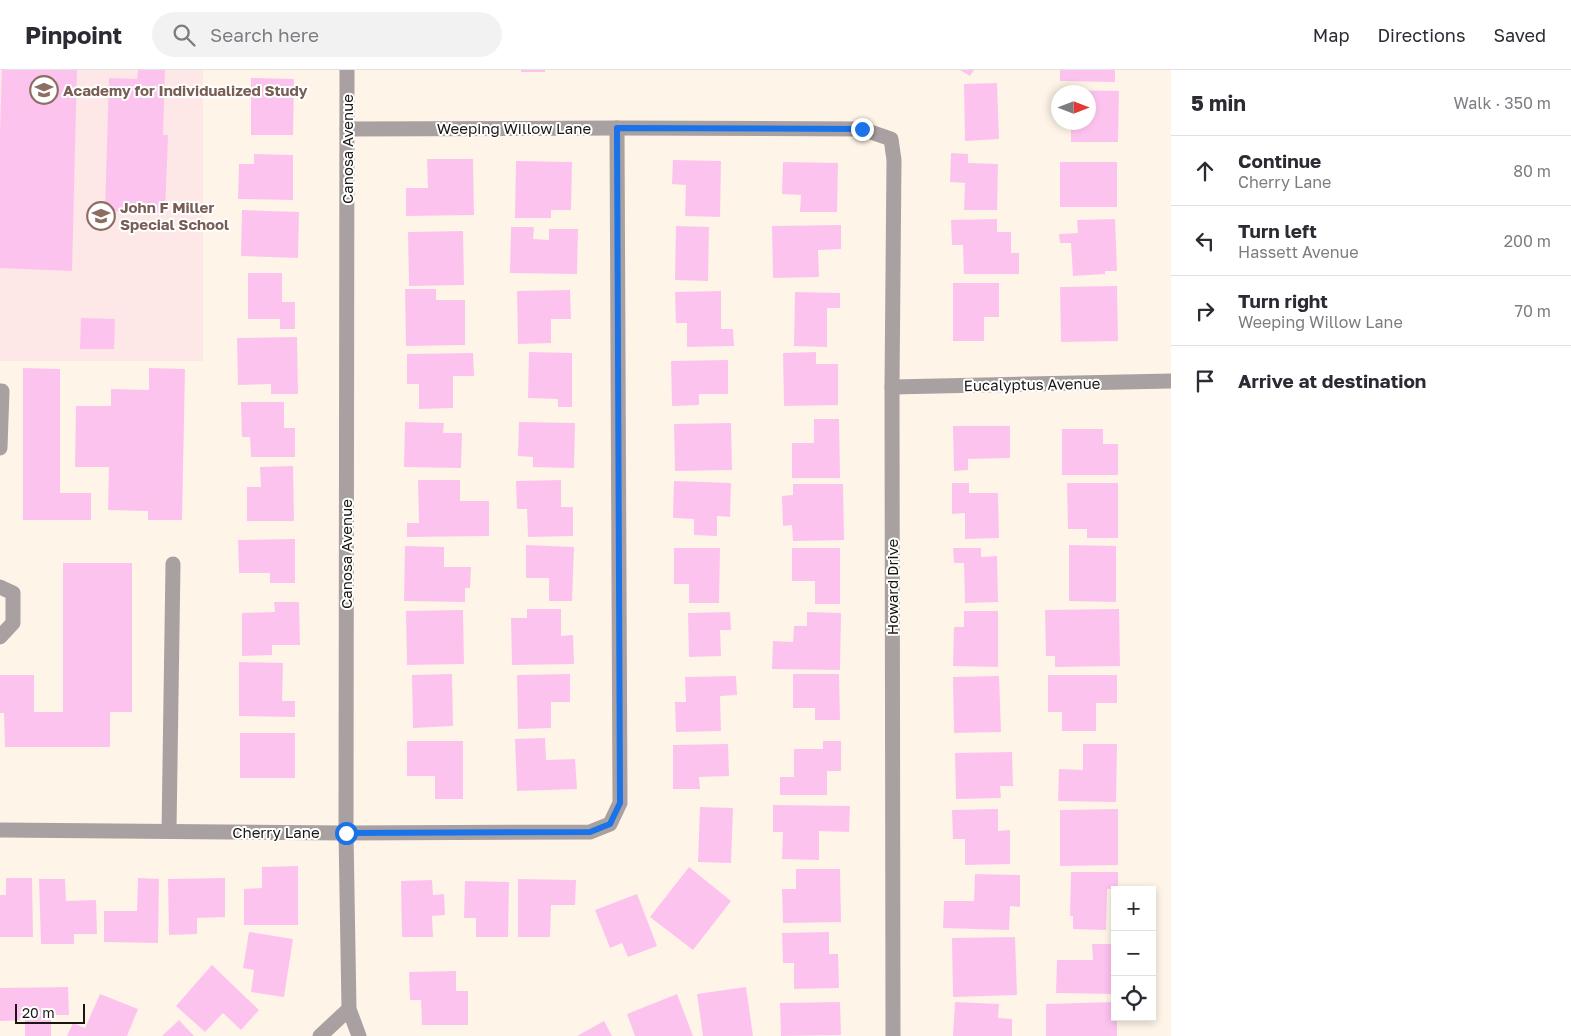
<!DOCTYPE html>
<meta charset="utf-8">
<style>
body{margin:0;font-family:"Golos Text",sans-serif;background:#f2f2f3;color:#2b2b33}
.controls{position:absolute;right:15px;bottom:15px;display:grid;overflow:hidden;border-radius:0px;box-shadow:0 2px 8px #0003}
.controls button{width:45px;height:45px;display:grid;place-items:center;padding:0;border:0;border-bottom:1px solid #e1e1e2;background:#fff;color:#2b2b33;font:25px sans-serif}
.compass{position:absolute;left:1051px;top:15px;width:45px;height:45px;border-radius:50%;background:#fff;box-shadow:0 2px 8px #0003;rotate:90deg}
.scale{position:absolute;left:15px;bottom:12px;width:70px;box-sizing:border-box;padding-left:5px;border:2px solid #1a1713;border-top:0;font-size:14px;line-height:18px;white-space:nowrap;color:#1a1713;-webkit-text-stroke:4px #fff;paint-order:stroke}
.stop{position:absolute;width:15px;height:15px;margin:-11px;border:4px solid #1a73e8;border-radius:50%;background:#fff}
.stop.end{background:#1a73e8;border-color:#fff;box-shadow:0 1px 5px #0008}
.list{margin:0;padding:0;list-style:none}
h2{display:flex;justify-content:space-between;align-items:center;height:65px;margin:0;padding:0 20px;font-size:21px}
h2 small{font-size:16px;font-weight:400;color:#7c7c81}
.list li{display:grid;grid-template-columns:32px 1fr auto;gap:15px;align-items:center;box-sizing:border-box;height:70px;padding:0 20px;border-top:1px solid #e1e1e2}
.list b{display:block;font-size:19px;white-space:nowrap}
.list p{margin:0;font-size:16px;white-space:nowrap;color:#7c7c81}
.list em{font-size:16px;font-style:normal;color:#7c7c81}
.icon{flex:none;width:28px;height:28px;fill:none;stroke:currentColor;stroke-width:2;stroke-linecap:round;stroke-linejoin:round}
.map{position:relative;flex:none;width:1171px;height:966px;overflow:hidden}
header{display:flex;align-items:center;gap:30px;box-sizing:border-box;height:70px;padding:0 25px;background:#fff;border-bottom:1px solid #e1e1e2}
header strong{font-size:24px}
nav{display:flex;gap:28px;margin-inline-start:auto;font-size:18px}
.search{width:350px;height:45px;background:#f2f2f3;display:flex;align-items:center;gap:12px;box-sizing:border-box;padding:0 18px;border-radius:28px;color:#7c7c81;font-size:19px}
main{display:flex}
aside{flex:1;background:#fff}
.map>svg:first-child{display:block}
.education{fill:#fde7e7}
.building{fill:#fdc3ef}
.lines{fill:none;stroke-linecap:round;stroke-linejoin:round}
.minor{stroke:#a9a1a1;stroke-width:15}
.route{stroke:#1a73e8;stroke-width:6}
.labels{text-anchor:middle;dominant-baseline:central;stroke-width:4;stroke-linejoin:round;paint-order:stroke}
.education-label{font-size:15px;font-weight:bold;fill:#785e54;stroke:#fff;text-anchor:start}
.street-label{font-size:15px;fill:#1a1713;stroke:#fff}
</style>
<header>
<strong>Pinpoint</strong>
<div class="search"><svg class="icon" aria-label="search" viewBox="0 0 24 24"><circle cx="10" cy="10" r="6"/><path d="M15 15l6 6"/></svg>Search here</div>
<nav><a>Map</a><a>Directions</a><a>Saved</a></nav>
</header>
<main>
<div class="map">
<svg width="1171" height="966" viewBox="0 0 1171 966">
<rect width="100%" height="100%" fill="#fef5e8"/>
<!-- education -->
<rect class="education" x="0" y="0" width="203" height="291"/>
<!-- building -->
<g class="building">
<polygon points="2,0 77,0 72,201 0,198 0,63"/>
<polygon points="138,0 165,0 163,65 168,65 165,143 105,141 109,8 137,9"/>
<rect x="521" y="0" width="24" height="2"/>
<polygon points="960,0 974,0 970,6"/>
<polygon points="1060,0 1115,0 1115,12 1060,11"/>
<polygon points="251,8 294,9 293,65 251,65"/>
<polygon points="997,13 999,69 965,71 964,14"/>
<polygon points="1064,20 1119,21 1118,72 1071,72 1071,52 1088,52 1088,22 1064,22"/>
<polygon points="951,83 968,84 968,93 998,94 997,140 964,140 965,113 950,112"/>
<polygon points="254,84 293,85 293,130 238,129 239,94 254,94"/>
<polygon points="427,89 473,89 474,145 406,146 406,118 428,118"/>
<polygon points="673,90 721,91 720,147 685,146 686,115 672,114"/>
<polygon points="516,91 572,92 571,140 551,140 551,148 515,148"/>
<polygon points="783,92 838,93 837,142 800,142 801,125 782,124"/>
<rect x="1060" y="92" width="57" height="45"/>
<polygon points="242,140 299,142 298,188 241,186"/>
<polygon points="997,149 997,162 1011,162 1011,183 1019,183 1019,204 964,204 963,175 952,175 951,150"/>
<polygon points="1115,149 1117,201 1105,201 1105,204 1073,206 1071,173 1060,173 1059,164 1078,163 1077,150"/>
<polygon points="841,155 841,179 818,180 819,207 773,208 772,156"/>
<polygon points="676,156 709,157 708,211 675,210"/>
<polygon points="511,157 534,157 533,169 549,170 549,159 578,159 577,204 510,203"/>
<polygon points="463,161 464,215 409,216 408,162"/>
<polygon points="248,203 282,203 282,232 295,232 295,259 280,259 280,249 248,249"/>
<polygon points="953,213 999,213 999,247 984,247 984,271 953,271"/>
<polygon points="1117,216 1118,271 1061,272 1060,217"/>
<polygon points="405,219 436,219 436,230 465,230 465,275 406,276"/>
<polygon points="570,220 571,249 551,249 551,273 518,274 517,221"/>
<polygon points="721,221 721,259 733,259 734,276 687,277 687,253 676,253 675,222"/>
<polygon points="795,222 840,223 840,238 827,238 827,277 794,276"/>
<polygon points="81,248 115,249 114,279 80,279"/>
<polygon points="297,267 298,324 271,324 271,314 238,315 237,268"/>
<polygon points="529,282 572,283 572,337 558,337 558,329 528,328"/>
<polygon points="816,282 816,294 838,294 838,335 784,336 783,283"/>
<polygon points="473,283 474,306 453,306 453,338 419,339 419,314 407,314 407,284"/>
<polygon points="728,290 728,324 699,324 699,335 672,336 671,291"/>
<polygon points="23,298 60,299 60,423 91,423 91,450 23,450"/>
<polygon points="149,298 185,299 182,450 148,450 148,441 108,440 109,397 75,397 76,336 111,336 111,319 149,320"/>
<polygon points="241,332 284,332 284,358 295,358 295,387 251,387 250,367 242,367"/>
<polygon points="814,349 839,349 840,408 792,408 792,373 814,373"/>
<polygon points="405,352 444,353 443,363 462,363 461,398 404,397"/>
<polygon points="519,352 575,353 574,398 533,397 533,387 518,386"/>
<polygon points="731,353 732,400 675,401 674,354"/>
<polygon points="953,356 1010,356 1010,388 968,389 968,400 954,401"/>
<polygon points="1062,359 1103,359 1103,374 1118,374 1118,405 1062,405"/>
<polygon points="293,396 294,451 247,451 247,417 261,417 260,397"/>
<polygon points="418,410 460,410 460,431 489,431 489,466 407,467 407,453 419,453"/>
<polygon points="561,410 561,437 573,437 573,466 528,467 527,439 517,439 516,411"/>
<polygon points="674,411 731,413 730,447 717,446 717,466 694,465 694,449 673,448"/>
<polygon points="952,413 969,413 969,423 998,423 999,468 965,469 965,443 952,444"/>
<polygon points="1067,413 1118,413 1118,468 1087,468 1087,459 1068,459"/>
<polygon points="793,414 843,414 844,470 793,471 792,455 783,456 782,426 793,425"/>
<polygon points="295,469 295,513 270,513 270,503 239,503 238,470"/>
<polygon points="526,475 574,477 572,531 549,531 549,508 526,508"/>
<polygon points="1069,475 1116,476 1116,532 1069,531"/>
<polygon points="405,476 444,477 444,497 471,497 470,518 465,518 465,532 404,531"/>
<polygon points="674,478 720,478 719,533 689,533 689,514 674,514"/>
<polygon points="792,478 840,478 840,534 815,534 815,511 792,511"/>
<polygon points="953,478 981,478 981,487 997,486 998,532 965,533 964,493 954,493"/>
<polygon points="63,493 132,493 132,642 110,642 110,677 5,677 4,643 0,643 0,605 34,605 34,642 63,642"/>
<polygon points="274,532 299,532 300,575 272,575 272,585 242,586 242,543 275,542"/>
<polygon points="527,539 561,539 561,566 573,565 574,594 512,595 511,548 527,548"/>
<polygon points="1119,539 1120,596 1055,597 1055,586 1046,586 1045,540"/>
<polygon points="463,540 464,594 407,595 406,541"/>
<polygon points="964,541 998,541 998,597 953,596 954,557 964,557"/>
<polygon points="730,542 731,560 720,560 721,586 689,587 688,543"/>
<polygon points="807,542 841,543 840,600 772,599 773,571 793,572 794,556 807,556"/>
<polygon points="239,592 283,593 282,631 295,631 295,647 239,646"/>
<polygon points="452,604 453,656 413,658 412,605"/>
<polygon points="570,604 570,632 551,632 551,658 518,659 517,605"/>
<polygon points="793,604 839,604 840,650 815,650 815,638 793,638"/>
<polygon points="1048,605 1117,605 1117,633 1096,633 1096,661 1062,661 1062,642 1048,642"/>
<polygon points="736,606 737,625 720,626 721,661 676,662 675,632 686,632 685,607"/>
<polygon points="999,606 1001,662 954,663 953,607"/>
<rect x="240" y="663" width="55" height="45"/>
<polygon points="545,668 546,690 575,689 577,719 517,721 515,669"/>
<polygon points="407,671 463,671 463,729 435,729 435,706 407,706"/>
<polygon points="823,671 841,671 841,701 827,701 827,725 780,725 780,707 794,707 794,679 823,679"/>
<polygon points="728,674 729,706 699,707 700,719 673,719 673,675"/>
<polygon points="1083,674 1117,674 1116,732 1058,731 1059,699 1083,700"/>
<polygon points="1012,682 1013,716 1000,716 1001,728 956,729 955,683"/>
<polygon points="773,735 850,736 849,762 819,761 819,790 782,789 783,762 773,762"/>
<polygon points="700,737 733,738 731,793 698,792"/>
<polygon points="998,739 998,761 1010,760 1010,794 965,795 965,769 953,769 952,740"/>
<polygon points="1118,739 1118,795 1060,796 1060,740"/>
<polygon points="298,796 298,855 244,855 244,819 262,818 262,797"/>
<polygon points="689,797 731,831 693,880 650,847"/>
<polygon points="796,799 840,799 841,852 783,853 782,819 796,819"/>
<polygon points="1071,802 1118,802 1118,819 1107,819 1106,860 1073,859 1073,846 1070,846"/>
<polygon points="975,804 1020,805 1020,837 1010,836 1009,860 943,858 944,831 974,831"/>
<polygon points="6,808 32,808 33,867 0,867 0,825 6,825"/>
<polygon points="138,808 159,809 158,873 104,872 104,841 137,841"/>
<polygon points="225,808 225,847 197,848 197,864 169,865 168,809"/>
<polygon points="39,809 65,809 66,831 96,830 97,864 74,864 74,874 41,874"/>
<polygon points="518,809 576,810 575,835 551,835 550,867 518,867"/>
<polygon points="432,810 433,825 444,824 445,845 432,846 433,867 402,867 401,811"/>
<polygon points="465,811 509,812 508,867 476,867 476,848 464,848"/>
<polygon points="637,824 657,876 628,887 622,873 610,878 595,840"/>
<polygon points="249,862 293,869 284,927 251,922 254,900 243,898"/>
<polygon points="829,862 829,884 838,884 839,918 794,919 794,893 783,893 782,863"/>
<polygon points="1015,867 1017,925 953,927 952,868"/>
<polygon points="1092,874 1115,874 1115,924 1056,923 1057,890 1093,890"/>
<polygon points="212,895 259,940 241,960 223,943 205,962 176,936"/>
<polygon points="456,901 456,921 468,921 468,955 422,955 421,930 410,930 409,902"/>
<polygon points="68,917 69,945 51,945 51,966 25,966 25,950 0,951 0,918"/>
<polygon points="746,917 753,966 703,966 697,924"/>
<polygon points="100,924 138,939 127,966 67,966 73,953 85,958"/>
<polygon points="677,924 693,966 635,966 627,944"/>
<polygon points="840,932 841,965 781,966 780,933"/>
<polygon points="955,932 999,934 998,948 1012,949 1012,966 953,966"/>
<polygon points="1115,932 1115,947 1117,947 1117,966 1046,966 1046,934"/>
<polygon points="179,950 194,966 162,966"/>
<polygon points="604,951 612,966 577,966"/>
</g>
<g class="lines">
<!-- minor -->
<g class="minor">
<polyline points="347,0 346,763 349,939 359,966"/>
<polyline points="347,59 617,58 862,59 891,69 894,90 892,317 893,966"/>
<polyline points="892,317 1171,311"/>
<polyline points="0,321 2,321 0,378"/>
<polyline points="0,517 13,523 13,553 0,567"/>
<polyline points="0,760 346,763 590,762 610,754 620,733 617,58"/>
<polyline points="169,761 173,494"/>
<polyline points="320,966 349,939"/>
</g>
</g>
<g class="lines">
<!-- route -->
<polyline class="route" points="346,763 590,762 610,754 620,733 617,58 862,59"/>
</g>
<!-- icons -->
<defs>
<symbol id="school-ring" viewBox="-11 -11 22 22"><circle r="9.5" fill="#fff" stroke="#8d6e63" stroke-width="1.5"/><path d="M0-5L7-2L0 1L-7-2ZM-4 1L0 2.5L4 1V4Q0 6-4 4Z" fill="#8d6e63"/></symbol>
</defs>
<g fill-rule="evenodd">
<use href="#school-ring" x="28" y="4" width="32" height="32"/>
<use href="#school-ring" x="85" y="130" width="32" height="32"/>
</g>
<g class="labels">
<!-- education labels -->
<g class="education-label">
<text x="63" y="20">Academy for Individualized Study</text>
<text x="120" y="137">John F Miller<tspan x="120" dy="17">Special School</tspan></text>
</g>
<!-- street labels -->
<g class="street-label">
<text x="514" y="58">Weeping Willow Lane</text>
<text transform="translate(347 79) rotate(-90)">Canosa Avenue</text>
<text transform="translate(1032 314) rotate(-1)">Eucalyptus Avenue</text>
<text transform="translate(346 484) rotate(-90)">Canosa Avenue</text>
<text transform="translate(892 517) rotate(-90)">Howard Drive</text>
<text x="276" y="762">Cherry Lane</text>
</g>
</g>
</svg>
<div class="controls">
<button>+</button>
<button>−</button>
<button><svg class="icon" aria-label="locate" viewBox="0 0 24 24"><circle cx="12" cy="12" r="6"/><path d="M12 2v4M12 18v4M2 12h4M18 12h4"/></svg></button>
</div>
<svg class="compass" viewBox="-18 -18 36 36"><path d="M0-13l5 13h-10z" fill="#e53935"/><path d="M0 13l5-13h-10z" fill="#7c7c81"/></svg>
<div class="scale">20 m</div>
<div class="stop" style="left:346px;top:763px"></div>
<div class="stop end" style="left:862px;top:59px"></div>
</div>
<aside>
<h2>5 min<small>Walk · 350 m</small></h2>
<ul class="list">
<li><svg class="icon" aria-label="ahead" viewBox="0 0 24 24"><path d="M12 20V5M6 11l6-6 6 6"/></svg><div><b>Continue</b><p>Cherry Lane</p></div><em>80 m</em></li>
<li><svg class="icon" aria-label="left" viewBox="0 0 24 24"><path d="M17 20v-9H6M10 6l-5 5 5 5"/></svg><div><b>Turn left</b><p>Hassett Avenue</p></div><em>200 m</em></li>
<li><svg class="icon" aria-label="right" viewBox="0 0 24 24"><path d="M7 20v-9h11M14 6l5 5-5 5"/></svg><div><b>Turn right</b><p>Weeping Willow Lane</p></div><em>70 m</em></li>
<li><svg class="icon" aria-label="arrive" viewBox="0 0 24 24"><path d="M6 21V4h12l-3 4 3 4H6"/></svg><div><b>Arrive at destination</b></div></li>
</ul>
</aside>
</main>
